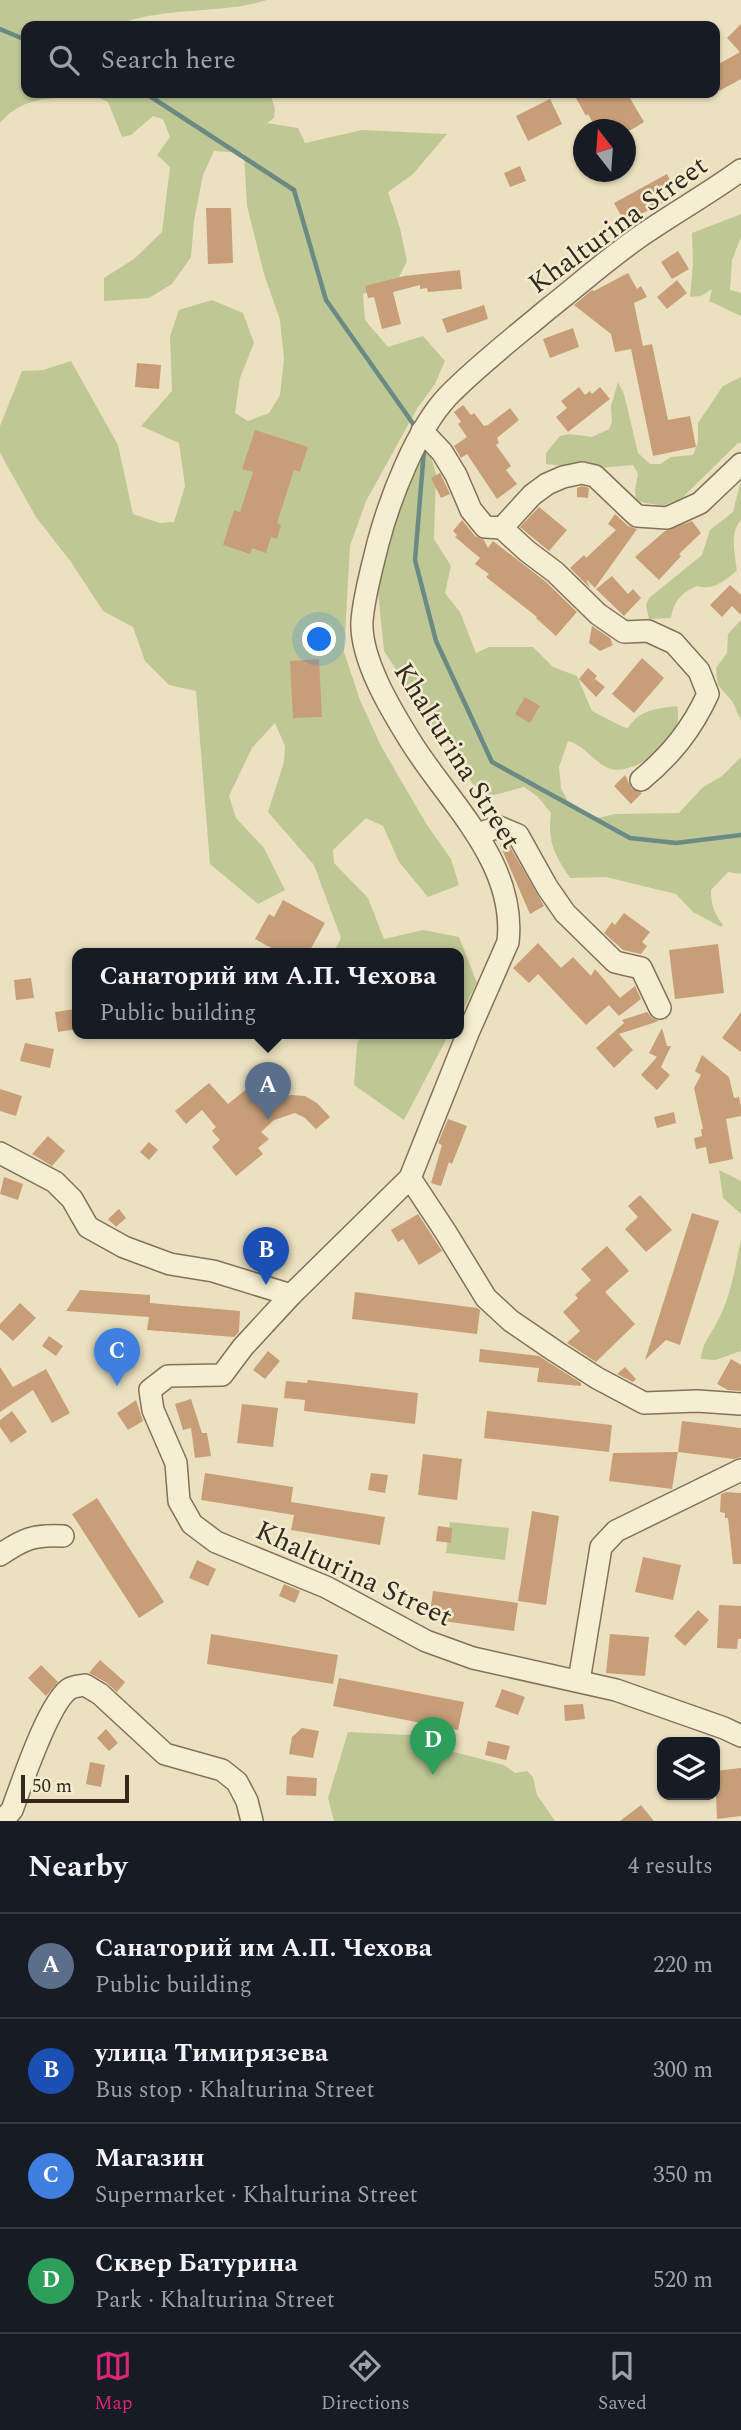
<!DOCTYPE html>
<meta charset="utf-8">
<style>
body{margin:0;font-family:Spectral,serif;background:#242831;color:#f1f3f6}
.controls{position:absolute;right:21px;bottom:21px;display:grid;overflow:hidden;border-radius:14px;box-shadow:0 2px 5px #0004}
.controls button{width:63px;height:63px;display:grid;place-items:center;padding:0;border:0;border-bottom:2px solid #363941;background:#171b24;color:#f1f3f6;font:35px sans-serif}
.compass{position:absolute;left:573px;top:119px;width:63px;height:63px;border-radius:50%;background:#171b24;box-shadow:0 2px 5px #0004;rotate:343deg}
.scale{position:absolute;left:21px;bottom:18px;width:108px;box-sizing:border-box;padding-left:7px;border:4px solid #33291d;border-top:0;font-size:19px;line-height:24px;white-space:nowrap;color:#33291d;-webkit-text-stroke:5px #f3ebcf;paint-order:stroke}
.you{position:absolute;left:320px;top:640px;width:24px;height:24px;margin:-18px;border:5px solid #fff;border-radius:50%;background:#1a73e8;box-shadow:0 0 0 10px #1a73e833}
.badge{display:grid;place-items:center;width:46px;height:46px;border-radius:50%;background:#db2777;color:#fff;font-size:23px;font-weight:700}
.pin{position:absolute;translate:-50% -58px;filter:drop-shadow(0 2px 4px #0008)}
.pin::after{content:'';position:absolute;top:37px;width:24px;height:21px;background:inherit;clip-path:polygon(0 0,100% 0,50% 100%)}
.popup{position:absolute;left:72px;top:948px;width:392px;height:91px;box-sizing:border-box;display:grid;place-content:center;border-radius:14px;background:#171b24;filter:drop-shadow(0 2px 5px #0005);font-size:23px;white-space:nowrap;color:#9ea1a6}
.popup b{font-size:26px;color:#f1f3f6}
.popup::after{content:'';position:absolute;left:50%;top:100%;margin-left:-14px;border:14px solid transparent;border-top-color:#171b24}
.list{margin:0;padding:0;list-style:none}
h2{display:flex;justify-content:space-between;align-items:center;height:91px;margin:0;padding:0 28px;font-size:30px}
h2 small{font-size:23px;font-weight:400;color:#9ea1a6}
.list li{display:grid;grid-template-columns:46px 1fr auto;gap:21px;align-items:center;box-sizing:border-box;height:105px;padding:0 28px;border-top:2px solid #363941}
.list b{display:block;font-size:26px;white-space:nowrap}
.list p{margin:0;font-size:23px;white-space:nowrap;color:#9ea1a6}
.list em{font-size:23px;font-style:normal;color:#9ea1a6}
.icon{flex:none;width:38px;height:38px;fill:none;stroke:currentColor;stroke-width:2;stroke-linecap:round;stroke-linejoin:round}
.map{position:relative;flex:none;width:741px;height:1821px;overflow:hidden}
.search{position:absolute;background:#171b24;box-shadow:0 2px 5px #0004;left:21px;right:21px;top:21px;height:77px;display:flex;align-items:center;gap:18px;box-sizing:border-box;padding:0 24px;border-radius:14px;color:#9ea1a6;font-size:26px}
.sheet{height:511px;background:#171b24}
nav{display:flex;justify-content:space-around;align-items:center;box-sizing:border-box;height:98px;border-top:2px solid #363941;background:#171b24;font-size:19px;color:#9ea1a6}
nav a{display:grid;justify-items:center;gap:4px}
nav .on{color:#db2777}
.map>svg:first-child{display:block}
.green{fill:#bfc895}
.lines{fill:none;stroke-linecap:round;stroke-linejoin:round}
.stream{stroke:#6b8a84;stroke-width:4.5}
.building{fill:#c79e78}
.minor-casing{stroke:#837259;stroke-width:24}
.minor{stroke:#f6eed2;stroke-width:21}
.labels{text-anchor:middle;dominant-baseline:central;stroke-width:5;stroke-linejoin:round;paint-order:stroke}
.street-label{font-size:28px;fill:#33291d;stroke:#f3ebcf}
</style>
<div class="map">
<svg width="741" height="1821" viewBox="0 0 741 1821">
<rect width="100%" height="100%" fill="#ebe1c0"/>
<!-- green -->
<g class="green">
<path d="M0 0H267C221 14 173 7 128 21L126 26H26V93H270L275 109 274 118 267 123 298 128 305 143 362 130 447 134 413 174 388 192 400 228 407 261 396 283 363 294 365 320 388 347 423 336 445 361 435 384 418 407 366 501 350 546 344 652 360 700 381 746 427 825 451 859 459 885 428 897 399 862 383 826 366 818 333 850 334 863 368 898 384 939 423 930 459 937 477 983 459 1017V954H333L341 938 314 865 268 812 284 762 285 746 275 723 252 748 229 796 236 818 264 848 285 890 258 904 210 864 196 691 169 685 145 661 133 627 103 611 71 562 36 517 0 453V426L22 371 43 370 71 361 118 445 133 514 160 523 174 522 185 486 179 443 141 426 172 391 170 336 179 310 212 300 243 313 254 343 240 378 235 413 248 421 269 413 280 395 284 359 280 320 264 274 247 206 244 153 214 151 203 175 194 221 191 257 172 284 149 298 104 301V278L134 259 162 232 170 167 157 155 170 137 163 119 153 116 131 135 122 137 108 102 100 98C64 98 26 92 0 123Z"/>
<polygon points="741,214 741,237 732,260 730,290 741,293 741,316 709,301 712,289 701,296 690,297 693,264 692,233"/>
<polygon points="741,377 741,443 738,443 681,499 662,506 636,501 635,490 638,474 633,465 588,469 546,464 546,453 560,436 570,434 592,437 609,429 612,422 611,406 618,382 624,394 638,453 650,464 660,464 671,457 693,455 698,442 698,423 723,386"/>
<path d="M424 450 430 453 436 474 434 539 451 566 445 593 460 612 476 653 489 647H533L553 667 577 676 592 711 623 727 628 728C640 709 656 709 677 706 680 717 677 731 670 741 660 755 625 776 608 768 593 761 585 746 568 741L559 767 561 788 567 800 586 814 598 818 615 814 679 813 702 788 722 776 741 757V874L728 872 711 890C711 905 714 913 723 925L721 927 693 912 676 894 606 877 570 878C555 856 547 842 551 813L538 797 524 787 491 796 473 785 457 754 437 732 384 651 378 592 400 498Z"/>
<path d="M741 480V520C729 533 735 555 737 571 723 581 714 591 697 586 681 593 674 601 671 618L649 619 646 605 649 598 702 555 710 530 733 512Z"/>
<polygon points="741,620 741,720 732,701 718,685 716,668 727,653 728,634"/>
<polygon points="362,1034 449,1034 404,1120 354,1085 357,1044"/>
<polygon points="719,1170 741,1181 741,1214 723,1198"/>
<path d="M741 1239V1351L715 1360 701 1359C701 1346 710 1335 716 1324 731 1298 735 1267 741 1239Z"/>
<polygon points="450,1522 509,1528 505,1560 446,1553"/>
<polygon points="348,1732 410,1735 435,1747 504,1765 515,1773 527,1771 533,1777 537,1795 555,1821 334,1821 328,1798"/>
</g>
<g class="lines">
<!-- stream -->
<g class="stream">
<polyline points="0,29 26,40"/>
<polyline points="145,93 294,190 326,300 414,425"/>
<polyline points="424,450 415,560 436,641 492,762 630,838 676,843 741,835"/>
</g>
</g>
<!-- building -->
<g class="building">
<polygon points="741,24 741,79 719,91 715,83 715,66 740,52 727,38"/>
<polygon points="582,93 627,93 644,122 631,130 597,130 588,114 586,116 575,96"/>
<polygon points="550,99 562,124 528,141 516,116"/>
<polygon points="520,166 526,181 510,187 504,173"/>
<polygon points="667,174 672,184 662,190 667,200 625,223 614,203"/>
<polygon points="206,208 231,208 233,263 208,264"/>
<polygon points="678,251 689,269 672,279 661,262"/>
<polygon points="460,270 462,289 428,292 427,288 420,289 420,285 393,292 401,324 382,329 374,297 368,298 365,286 404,276"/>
<polygon points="628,273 637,289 641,286 647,297 634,303 643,346 652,344 668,420 690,416 696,447 653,456 631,349 615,352 611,334 574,305 592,290 594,291"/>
<polygon points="677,280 687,293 667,309 657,297"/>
<polygon points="484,305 488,319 447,333 442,319"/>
<polygon points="573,328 579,347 550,358 543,339"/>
<polygon points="137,363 161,365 159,389 135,387"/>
<polygon points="579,387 585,395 590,391 592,394 600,387 610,399 568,432 556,417 567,408 561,401"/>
<polygon points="463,405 471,415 474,413 484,426 488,425 510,408 519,420 497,438 499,443 496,445 511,466 506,470 517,484 497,499 467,454 461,458 454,446 467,437 458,424 461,422 454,412"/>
<polygon points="255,430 308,447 300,472 294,470 277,523 281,525 277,539 271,537 266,553 252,548 250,554 223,545 234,510 240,512 253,472 242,469"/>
<polygon points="440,473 450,494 441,498 431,478"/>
<polygon points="582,486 589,488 588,498 577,497 577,488"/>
<polygon points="539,507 567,530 549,551 520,527"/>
<polygon points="615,514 628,526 637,529 595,588 586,579 590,588 570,568 584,555 586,558 616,530 608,524"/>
<polygon points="462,520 475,536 484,540 488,548 493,541 546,582 577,612 556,636 536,618 537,617 486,577 489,574 475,564 480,558 455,537 457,535 453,531"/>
<polygon points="692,521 701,533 679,554 681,556 659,580 635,557 665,531"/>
<polygon points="612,576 628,594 633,589 641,598 624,616 596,589"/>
<polygon points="730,585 741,595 741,615 732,606 722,617 710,605"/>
<polygon points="592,626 610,638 613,645 600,651 589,643"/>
<polygon points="642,658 664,678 634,713 612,694"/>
<polygon points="319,659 322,717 293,718 290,661"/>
<polygon points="588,668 597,676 590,685 595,679 605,687 596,697 579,679"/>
<polygon points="525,697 540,706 530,723 515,714"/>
<polygon points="625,775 632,789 642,793 631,804 614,786"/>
<polygon points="502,843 509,845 544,906 530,914 500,845"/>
<polygon points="283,900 325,923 308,954 273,954 275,950 255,939 269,914 274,917"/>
<polygon points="624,913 650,932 642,942 647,946 641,954 623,950 604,933 612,922 615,925"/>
<polygon points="538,943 561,968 573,957 591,976 595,969 620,998 635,986 641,999 619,1016 609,1005 586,1025 538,974 529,983 513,968"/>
<polygon points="718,944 724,993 675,999 669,950"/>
<polygon points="31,978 34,998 16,1000 14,980"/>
<polygon points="75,1009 77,1029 58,1032 55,1012"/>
<polygon points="647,1012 652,1018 659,1021 619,1034 633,1050 614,1068 596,1048 624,1023 622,1020"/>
<polygon points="741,1012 741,1052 722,1038"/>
<polygon points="662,1028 667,1046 671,1046 661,1067 670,1075 657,1090 641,1075 657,1057 649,1053"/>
<polygon points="25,1043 54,1049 50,1068 20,1061"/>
<polygon points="702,1055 729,1077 734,1098 739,1097 741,1107 741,1116 726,1119 733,1159 709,1164 706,1147 696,1149 694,1138 702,1136 701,1129 703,1129 694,1088 701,1075 695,1071"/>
<polygon points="259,1079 275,1099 291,1095 305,1096 317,1103 330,1117 316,1129 305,1118 295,1113 274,1120 261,1132 269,1139 258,1148 263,1154 236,1176 212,1147 220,1140 212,1131 216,1127 202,1110 186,1124 175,1111 209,1083 228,1104"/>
<polygon points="0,1089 22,1096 16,1116 0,1111"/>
<polygon points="674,1112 676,1123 657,1128 654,1117"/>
<polygon points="448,1119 467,1126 452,1164 449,1162 441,1186 431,1183 442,1145 438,1143"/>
<polygon points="48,1136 65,1151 52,1166 32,1154"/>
<polygon points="149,1142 158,1150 149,1160 140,1152"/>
<polygon points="4,1177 23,1184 18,1200 0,1194"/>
<polygon points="640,1195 672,1230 646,1252 625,1229 638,1217 628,1206"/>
<polygon points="119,1209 126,1218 116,1227 108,1219"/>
<polygon points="692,1213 719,1221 680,1345 666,1340 645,1360"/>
<polygon points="418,1214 442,1251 419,1265 403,1239 398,1242 391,1230"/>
<polygon points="607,1246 629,1271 605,1292 635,1324 596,1362 567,1343 580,1331 563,1312 578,1298 575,1295 591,1280 581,1269"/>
<polygon points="80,1290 150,1295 150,1303 240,1311 239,1332 234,1337 147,1330 149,1317 66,1311"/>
<polygon points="355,1292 477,1308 480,1310 477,1334 352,1319"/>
<polygon points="20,1303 36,1318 13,1341 0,1329 0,1324"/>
<polygon points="49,1336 63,1346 56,1356 42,1346"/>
<polygon points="480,1349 539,1356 581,1383 581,1386 537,1382 539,1368 479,1362"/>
<polygon points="268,1351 280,1361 265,1379 253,1370"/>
<polygon points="731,1359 741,1365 741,1391 728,1390 717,1384"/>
<polygon points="0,1367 13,1387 46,1369 70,1413 52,1423 33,1390 0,1412"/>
<polygon points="625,1367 636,1379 633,1382 617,1374"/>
<polygon points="308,1380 418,1393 415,1424 304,1411 305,1400 284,1398 286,1381 307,1383"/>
<polygon points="191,1399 202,1433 207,1433 211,1456 195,1458 191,1428 183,1430 175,1404"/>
<polygon points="136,1400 143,1421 128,1430 117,1413"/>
<polygon points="242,1404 278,1408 273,1447 237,1443"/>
<polygon points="12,1411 27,1432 11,1443 0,1427 0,1420"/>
<polygon points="487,1411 612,1425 609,1452 484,1438"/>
<polygon points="682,1421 741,1428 741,1457 734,1459 678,1452"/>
<polygon points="678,1452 672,1489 609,1481 613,1453"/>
<polygon points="423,1454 462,1459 457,1500 418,1495"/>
<polygon points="205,1473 293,1487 291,1502 385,1517 380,1545 291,1530 294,1515 201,1500"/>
<polygon points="371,1473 388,1475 385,1493 368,1490"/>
<polygon points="726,1492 741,1493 741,1564 733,1564 728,1518 725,1518 725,1513 720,1512 721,1494"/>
<polygon points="97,1498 164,1602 139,1618 72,1514"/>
<polygon points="532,1511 559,1516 546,1605 518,1601"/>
<polygon points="438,1526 452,1528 451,1543 436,1541"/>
<polygon points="643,1557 681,1565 673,1600 635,1592"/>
<polygon points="197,1560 216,1569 208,1586 189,1578"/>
<polygon points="284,1584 300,1591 295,1603 279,1596"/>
<polygon points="433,1591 518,1603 514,1631 429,1619"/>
<polygon points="719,1605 741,1606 741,1639 738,1639 737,1649 717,1648"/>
<polygon points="698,1610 709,1620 685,1646 674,1636"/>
<polygon points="211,1634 338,1655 333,1684 207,1664"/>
<polygon points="610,1634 649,1637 645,1676 606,1673"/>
<polygon points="100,1660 125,1682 117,1692 107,1683 89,1673"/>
<polygon points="41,1665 58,1682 46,1696 28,1678"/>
<polygon points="339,1678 464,1702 458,1730 333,1706"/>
<polygon points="502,1689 525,1697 518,1715 495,1707"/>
<polygon points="583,1704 585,1719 565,1721 564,1705"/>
<polygon points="302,1728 319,1731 313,1758 289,1754 292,1737"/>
<polygon points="106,1729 118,1743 109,1751 97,1738"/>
<polygon points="488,1741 510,1746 506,1760 485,1755"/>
<polygon points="90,1762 105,1765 101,1787 86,1784"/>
<polygon points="741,1768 741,1816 717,1819 715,1771"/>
<polygon points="287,1776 317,1778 316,1796 286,1795"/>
<polygon points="641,1805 654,1821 620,1821"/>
</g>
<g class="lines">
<defs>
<g id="minor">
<polyline points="422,431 442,452 456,475 471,510 485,527 502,528 532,495 547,484 563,477 582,473 595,476 637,516 667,518 700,503 741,464"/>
<path d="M502 528 527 551 555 572 598 614 624 632 648 631 674 643 699 671 708 694C692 729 671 755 641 780"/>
<polyline points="477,834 499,827 518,835 547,887 565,913 615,962 641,968 660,1008"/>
<polyline points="0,1153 55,1182 72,1199 88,1227 124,1247 170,1264 213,1271 291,1295 243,1347 222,1375 168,1376 150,1390 153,1410 176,1463 179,1501 192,1524 216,1542 326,1587 426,1641 473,1658 616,1690 724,1728 741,1736"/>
<polyline points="410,1178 445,1231 486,1298 511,1321 555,1351 597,1378 644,1403 697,1401 741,1404"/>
<path d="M291 1295 410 1178 468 1033 508 942C517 863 449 803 411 742 391 710 360 659 362 621 364 595 372 568 378 543 390 498 416 430 448 396 477 366 516 336 548 309 581 283 613 254 648 231 679 210 711 192 741 170"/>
<path d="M0 1555C23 1539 35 1534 63 1536"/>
<polyline points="579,1681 601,1547 616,1531 741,1470"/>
<path d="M2 1821 12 1810C22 1783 48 1704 69 1689 74 1686 80 1686 85 1685L100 1694 165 1754 222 1770 237 1782 247 1801 252 1821"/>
</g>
</defs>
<!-- minor casing -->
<use href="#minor" class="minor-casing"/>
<!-- minor -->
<use href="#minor" class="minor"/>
</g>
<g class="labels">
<!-- street labels -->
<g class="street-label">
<text transform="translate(618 225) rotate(-36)">Khalturina Street</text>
<text transform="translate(457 756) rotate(58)">Khalturina Street</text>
<text transform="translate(354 1574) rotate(25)">Khalturina Street</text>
</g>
</g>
</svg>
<div class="controls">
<button><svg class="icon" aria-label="layers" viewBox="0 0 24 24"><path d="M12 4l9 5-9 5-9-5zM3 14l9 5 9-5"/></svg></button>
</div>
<svg class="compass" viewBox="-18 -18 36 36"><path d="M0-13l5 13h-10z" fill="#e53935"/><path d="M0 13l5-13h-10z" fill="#9ea1a6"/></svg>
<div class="scale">50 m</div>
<div class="you"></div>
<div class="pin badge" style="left:268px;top:1120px;background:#5c6f8a">A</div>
<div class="popup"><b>Санаторий им А.П. Чехова</b>Public building</div>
<div class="pin badge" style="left:266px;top:1285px;background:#1a4fb4">B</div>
<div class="pin badge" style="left:117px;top:1386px;background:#3f7fe0">C</div>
<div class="pin badge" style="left:433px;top:1775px;background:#2e9e5b">D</div>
<div class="search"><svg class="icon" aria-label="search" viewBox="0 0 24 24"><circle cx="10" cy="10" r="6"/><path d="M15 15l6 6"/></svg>Search here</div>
</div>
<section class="sheet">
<h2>Nearby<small>4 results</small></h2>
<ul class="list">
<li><span class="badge" style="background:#5c6f8a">A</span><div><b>Санаторий им А.П. Чехова</b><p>Public building</p></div><em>220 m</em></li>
<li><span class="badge" style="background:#1a4fb4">B</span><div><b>улица Тимирязева</b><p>Bus stop · Khalturina Street</p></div><em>300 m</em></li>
<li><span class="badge" style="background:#3f7fe0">C</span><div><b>Магазин</b><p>Supermarket · Khalturina Street</p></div><em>350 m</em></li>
<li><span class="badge" style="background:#2e9e5b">D</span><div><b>Сквер Батурина</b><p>Park · Khalturina Street</p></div><em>520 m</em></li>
</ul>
</section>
<nav>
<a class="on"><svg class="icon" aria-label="map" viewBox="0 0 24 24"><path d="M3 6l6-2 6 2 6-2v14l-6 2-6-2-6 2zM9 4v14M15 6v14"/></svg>Map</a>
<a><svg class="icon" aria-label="directions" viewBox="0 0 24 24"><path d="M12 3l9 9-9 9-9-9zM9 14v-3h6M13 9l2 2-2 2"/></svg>Directions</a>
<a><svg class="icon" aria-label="saved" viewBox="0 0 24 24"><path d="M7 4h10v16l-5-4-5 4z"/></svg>Saved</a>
</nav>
